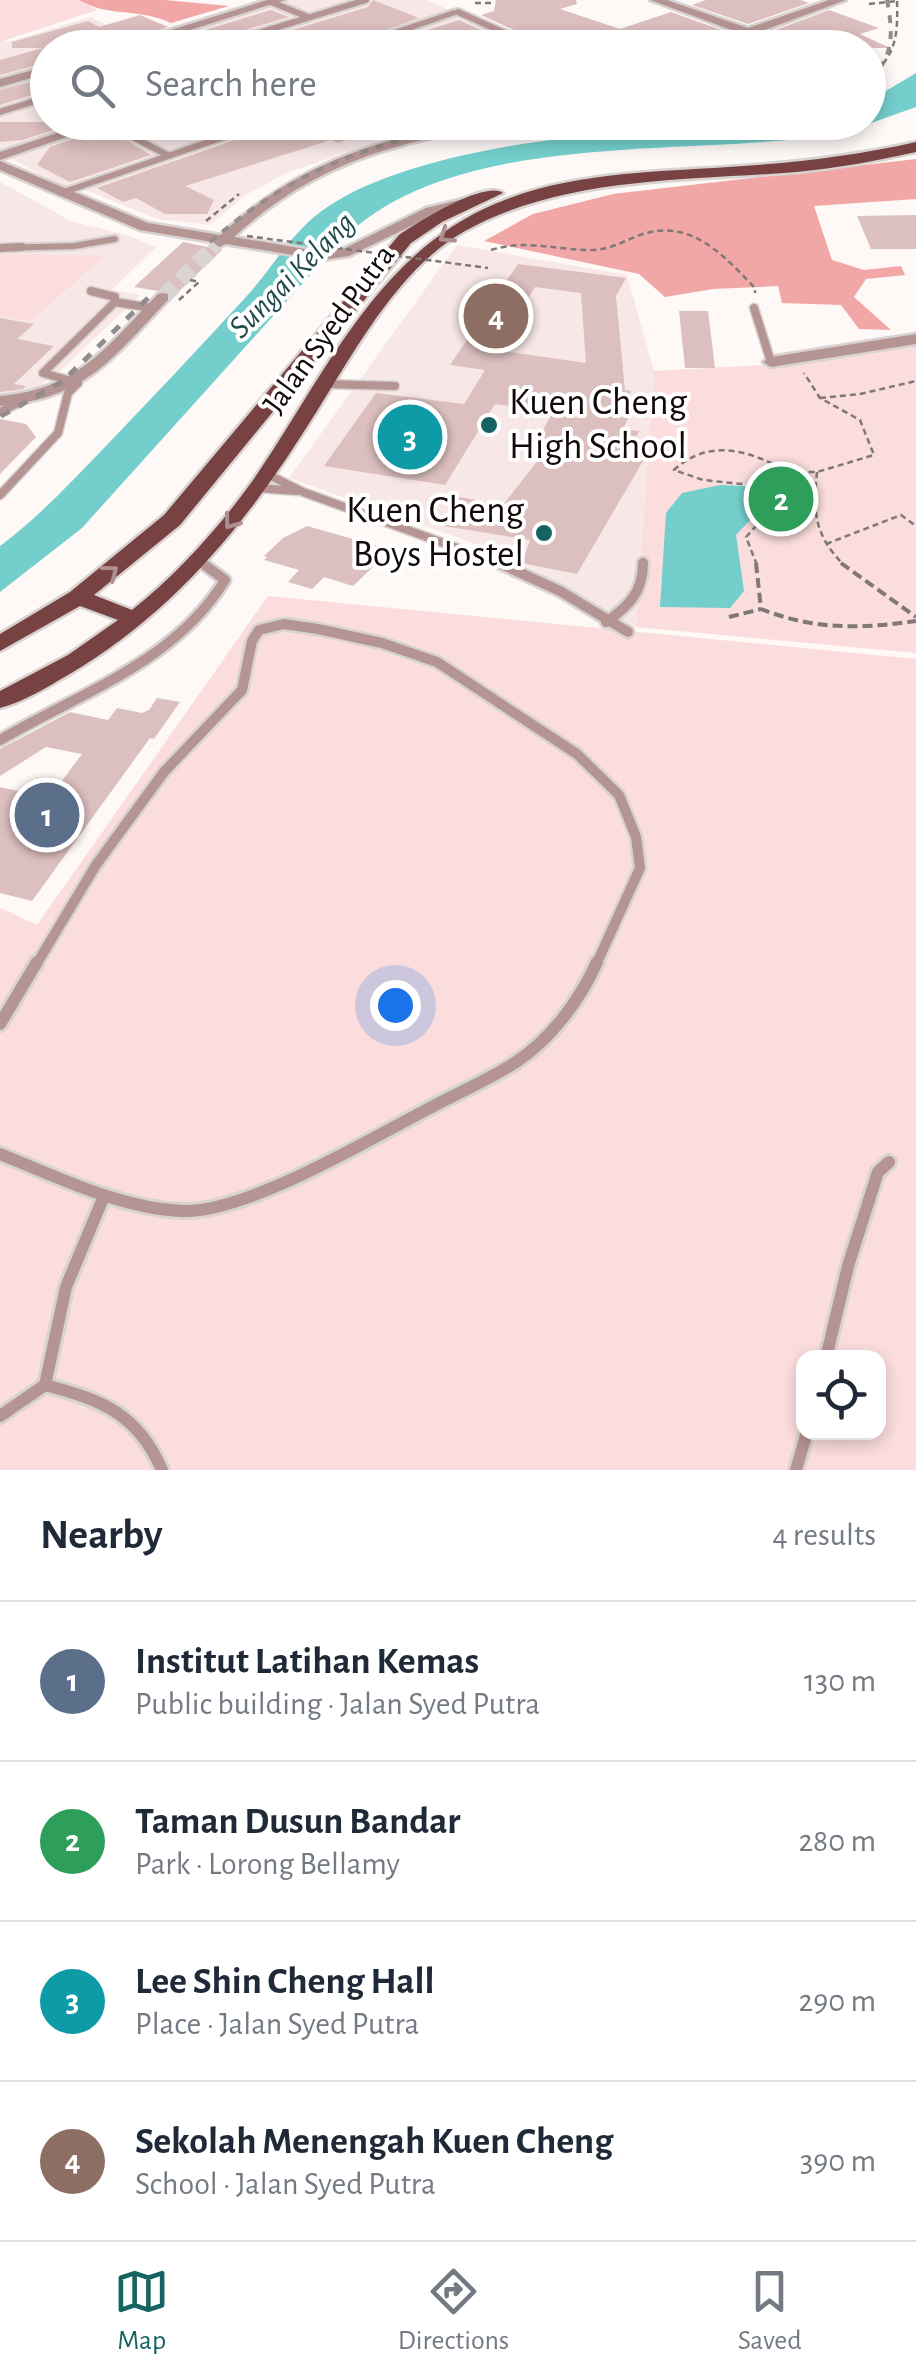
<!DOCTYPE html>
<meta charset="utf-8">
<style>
body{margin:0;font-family:"Alegreya Sans",sans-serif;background:#f6f6f7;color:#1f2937}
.controls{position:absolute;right:30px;bottom:30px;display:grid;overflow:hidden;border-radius:20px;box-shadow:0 5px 15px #0003}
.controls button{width:90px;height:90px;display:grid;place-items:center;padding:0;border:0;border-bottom:2px solid #e0e1e3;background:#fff;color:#1f2937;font:50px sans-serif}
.you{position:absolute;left:395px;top:1005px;width:35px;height:35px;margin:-25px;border:8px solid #fff;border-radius:50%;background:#1a73e8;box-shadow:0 0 0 15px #1a73e833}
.badge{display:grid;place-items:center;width:65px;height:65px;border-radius:50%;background:#156462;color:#fff;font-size:32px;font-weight:700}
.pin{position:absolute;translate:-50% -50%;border:5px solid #fff;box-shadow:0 2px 10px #0006}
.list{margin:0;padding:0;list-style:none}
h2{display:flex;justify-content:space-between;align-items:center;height:130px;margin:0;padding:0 40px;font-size:42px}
h2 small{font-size:32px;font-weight:400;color:#747a83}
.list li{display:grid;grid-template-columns:65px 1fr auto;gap:30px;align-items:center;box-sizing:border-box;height:160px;padding:0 40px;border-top:2px solid #e0e1e3}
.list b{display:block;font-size:38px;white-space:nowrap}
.list p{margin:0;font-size:32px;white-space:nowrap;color:#747a83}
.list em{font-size:32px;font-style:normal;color:#747a83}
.icon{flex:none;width:55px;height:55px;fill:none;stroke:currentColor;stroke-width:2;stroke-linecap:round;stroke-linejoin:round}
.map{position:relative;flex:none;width:916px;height:1470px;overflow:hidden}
.search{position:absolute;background:#fff;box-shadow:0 5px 15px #0003;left:30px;right:30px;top:30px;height:110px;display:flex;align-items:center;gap:25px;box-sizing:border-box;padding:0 35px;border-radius:55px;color:#747a83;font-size:38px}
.sheet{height:770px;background:#fff}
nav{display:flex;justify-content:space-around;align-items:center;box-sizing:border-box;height:140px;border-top:2px solid #e0e1e3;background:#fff;font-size:28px;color:#747a83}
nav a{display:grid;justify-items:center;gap:5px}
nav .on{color:#156462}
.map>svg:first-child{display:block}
.built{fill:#f7e7e7}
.green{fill:#fadddc;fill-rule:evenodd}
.forest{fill:#f1a7a6}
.water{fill:#74cfcc}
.building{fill:#dcbfbf;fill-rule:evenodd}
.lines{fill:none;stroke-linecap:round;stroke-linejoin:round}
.street-tunnel-far1{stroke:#dbd4d3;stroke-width:12;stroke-dasharray:12 6;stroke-linecap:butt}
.street-tunnel{stroke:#dbd4d3;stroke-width:16;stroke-dasharray:16 8;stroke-linecap:butt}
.lane-far3-casing{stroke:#d8d2d1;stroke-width:10}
.lane-far2-casing{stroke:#d8d2d1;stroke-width:11}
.lane-far1-casing{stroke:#d8d2d1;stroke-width:15}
.lane-casing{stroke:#d8d2d1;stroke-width:18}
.street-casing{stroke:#d8d2d1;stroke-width:5}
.primary-casing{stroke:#d8d2d1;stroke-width:5}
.path-far1{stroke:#7f7877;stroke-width:2.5;stroke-dasharray:6 4;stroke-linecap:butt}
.path{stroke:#7f7877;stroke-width:4;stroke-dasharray:10 5;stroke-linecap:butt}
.lane-far3{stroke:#b59594;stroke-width:6}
.lane-far2{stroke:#b59594;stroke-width:8}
.lane-far1{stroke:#b59594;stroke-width:10}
.lane{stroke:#b59594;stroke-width:12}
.street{fill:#b59594;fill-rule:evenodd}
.primary{fill:#784243;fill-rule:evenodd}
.rail-far1{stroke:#938c8b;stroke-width:4;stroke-dasharray:8 8;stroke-linecap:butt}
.rail{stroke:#938c8b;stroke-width:5;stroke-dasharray:10 10;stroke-linecap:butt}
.path-bridge{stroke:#7f7877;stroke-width:2.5;stroke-dasharray:6 4;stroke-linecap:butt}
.oneway{stroke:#ae8e8e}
.poi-dot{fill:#156462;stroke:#fff;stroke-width:4}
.labels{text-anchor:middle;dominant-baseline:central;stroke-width:8;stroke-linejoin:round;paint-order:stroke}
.far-water-label{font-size:32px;font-style:italic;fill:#214c4a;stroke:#fff}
.far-street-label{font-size:32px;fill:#120909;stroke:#fff}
.poi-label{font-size:38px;fill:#120909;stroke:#fff;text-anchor:start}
</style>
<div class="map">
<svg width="916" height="1470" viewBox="0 0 916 1470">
<rect width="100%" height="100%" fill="#fef8f7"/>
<!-- built -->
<g class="built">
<polygon points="268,0 425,0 498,30 503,38 476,48 48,48 48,122 256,123 64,188 0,152 0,39 8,42 91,17 133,39"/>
<polygon points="279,123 395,123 411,129 284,174 244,196 210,225 157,219 81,188"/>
<polygon points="0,182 73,222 127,235 156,247 112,290 140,295 58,373 20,399 0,396"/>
<polygon points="457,245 627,275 654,371 636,627 507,555 289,478"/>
</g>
<!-- green -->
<g class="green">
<polygon points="0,0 79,0 97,10 3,41 0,40"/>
<polygon points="0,254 104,256 31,321 0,316"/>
<polygon points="916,344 916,653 636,627 654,371 763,365"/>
<path d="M268 596 916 659V1470H0V908L37 925ZM804 1358H878V1432H804Z"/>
</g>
<!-- forest -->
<g class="forest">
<path d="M79 0H165L229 6 171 23C136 7 110 18 79 0Z"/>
<polygon points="916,159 916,199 814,206 832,260 864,270 901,266 905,275 866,279 854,297 891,330 859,329 841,305 782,303 778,286 713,289 665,297 639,274 484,241 533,214 613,194"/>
</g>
<!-- water -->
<g class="water">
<path d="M916 73V107C882 119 850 132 814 137 673 156 447 131 340 242L82 528 0 592V546C39 517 71 482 105 447 152 398 199 348 245 298 269 272 287 240 314 217 422 128 730 122 868 122L869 101Z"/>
<polygon points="720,485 745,486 757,503 752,518 736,535 744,591 730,608 660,607 666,513 682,493"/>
</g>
<!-- building -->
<g class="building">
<polygon points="373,0 419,18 336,48 296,48 276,35 368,7"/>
<polygon points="496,0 576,0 577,4 560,9 620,29 671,12 727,32 715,31 667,48 506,48 515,42 514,30 481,15 494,11"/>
<polygon points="706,0 801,0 809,3 748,24 692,5"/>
<polygon points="271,10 289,17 208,41 203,48 147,48"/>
<polygon points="829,10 879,28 860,34 890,48 758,48 743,42"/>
<polygon points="140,15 168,27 110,48 48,48 48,62 0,75 0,60 43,48 12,48 12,42 88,21 99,27"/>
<polygon points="459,20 496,37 479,48 372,48"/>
<polygon points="48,77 48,90 0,105 0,90"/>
<polygon points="0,122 77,122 23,140 0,142"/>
<polygon points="274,122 389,125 338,143 331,140 185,186 214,200 207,214 165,214 136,198 123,202 97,188 269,128"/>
<polygon points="106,127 151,155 70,182 37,165 50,147"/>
<polygon points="916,215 916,249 871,249 857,216"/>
<polygon points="183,242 222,250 176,294 134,287"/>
<path d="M518 264 626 278 616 296 625 390 631 391 626 403 634 405 623 429 639 431 626 459 643 461 577 574 522 563 530 540 444 526 459 497 503 505 553 441 538 439 553 412 495 404 445 485 324 466 376 393 464 404 485 370 450 365ZM535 287 581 293 586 363 495 350Z"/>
<polygon points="679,311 708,311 715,368 685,368"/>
<polygon points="0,318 34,324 17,339 54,346 14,384 26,386 23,389 0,392"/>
<polygon points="0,419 26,424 36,437 0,474"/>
<polygon points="307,526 381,547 366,562 375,565 353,586 324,577 312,589 288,582 299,570 264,560 267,557 264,556 283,538"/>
<polygon points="157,698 180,702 154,739 150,738 32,901 0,893 0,787 49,798 82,754 46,747 0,776 0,749 70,712 108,720 117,708 142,713 149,710"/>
</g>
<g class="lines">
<!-- street-tunnel-far1 -->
<polyline class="street-tunnel-far1" points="212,250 219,243"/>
<!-- street-tunnel -->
<polyline class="street-tunnel" points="163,297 214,247"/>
<defs>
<g id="lane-far3">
<polyline points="271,2 308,17"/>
<polyline points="458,12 509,35 509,39 486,48"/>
<polyline points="257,34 289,48"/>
<polyline points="210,48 366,0"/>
<polyline points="0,112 48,97"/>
<polyline points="176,122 214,140"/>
<polyline points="152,126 127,134 169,156"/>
<polyline points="61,193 267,122"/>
<polyline points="0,248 74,246 115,239"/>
</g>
<g id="lane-far2">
<polyline points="0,248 22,247"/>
<polyline points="115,302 152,308"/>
<polyline points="754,308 771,362"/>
<polyline points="325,384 395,386"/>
<polyline points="0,412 22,401"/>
<polyline points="267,474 303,492 504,565"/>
<polyline points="257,488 297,491"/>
<polyline points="0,495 58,433 68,393 78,383 43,373 115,302 115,297 91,291"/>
<polyline points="200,561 205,565"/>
</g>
<g id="lane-far1">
<polyline points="499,563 560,591 628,632"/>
<path d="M606 622C629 606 643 592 643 563"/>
<path d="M0 740C80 693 175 662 225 580L202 563"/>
<polyline points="36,965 96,865 164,772 242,690 252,641 259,630 284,624 318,629 382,643 437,662 577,754 619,795 636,837 640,868 596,965"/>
</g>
<g id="lane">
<polyline points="0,1024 37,962"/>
<path d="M0 1154C58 1177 119 1208 182 1211 245 1214 370 1139 428 1109 457 1093 489 1080 516 1062 551 1039 580 1000 597 962"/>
<polyline points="826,1358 848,1266 878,1172 889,1162"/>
<path d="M45 1385C102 1400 138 1414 162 1470"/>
<polyline points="0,1416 45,1385 66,1287 104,1196"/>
<polyline points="796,1470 807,1432"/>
</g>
<g id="street">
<polygon points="267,0 285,0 133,48 113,48"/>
<polygon points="650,0 667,0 748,28 829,0 846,0 716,48 697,48 737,32"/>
<polygon points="454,10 464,12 359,48 340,48"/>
<polygon points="48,66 48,73 0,87 0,79"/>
<polygon points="90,122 110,122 0,160 0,152"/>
<path d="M461 122H485C462 135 429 137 403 145 337 163 284 191 234 237L323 252 345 248 426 208 476 196 483 200 436 214 349 256 323 260 226 244 219 247 213 242 140 230 0 170V161L148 223 220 235C297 165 361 146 461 122Z"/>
<path d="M163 293 168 294V300C112 359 86 398 0 406V396C79 389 106 347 158 294Z"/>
<polygon points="916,334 916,344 771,367 763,362 771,357"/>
</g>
<path id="primary" d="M916 142V152C876 161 837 168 797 172 686 181 565 176 465 231 399 268 356 349 317 411 250 519 177 611 68 675 47 687 24 702 0 708V691L68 655 118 620 80 606 0 651V634L70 592 164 515 399 235C418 222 485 180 503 193L442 222 411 243 180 525 94 595 132 610C177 574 217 530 251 483 323 380 374 254 497 203 573 171 662 172 743 166 802 162 859 155 916 142Z"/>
</defs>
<!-- lane-far3 casing -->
<use href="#lane-far3" class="lane-far3-casing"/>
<!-- lane-far2 casing -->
<use href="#lane-far2" class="lane-far2-casing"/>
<!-- lane-far1 casing -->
<use href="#lane-far1" class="lane-far1-casing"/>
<!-- lane casing -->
<use href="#lane" class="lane-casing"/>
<!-- street casing -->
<use href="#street" class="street-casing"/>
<!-- primary casing -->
<use href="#primary" class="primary-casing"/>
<!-- path-far1 -->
<g class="path-far1">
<polyline points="475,3 492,3"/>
<polyline points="869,4 897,1"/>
<path d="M868 77C897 57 898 33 897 0"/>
<polyline points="492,127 567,122"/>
<polyline points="206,221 239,194"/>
<path d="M491 250C526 239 556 250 591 250 611 250 625 240 643 234 692 219 724 256 755 288V293"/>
<polyline points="179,300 199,282 190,280"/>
<polyline points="820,398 860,394 916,381"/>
<path d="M817 472C813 512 814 535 844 565"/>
<polyline points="762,486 789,472 817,472 874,455 860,420 820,398 804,373"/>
<polyline points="826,544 901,515 916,526"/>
<path d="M757 565 746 537 768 513 762 486 703 480 674 470C710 437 750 451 789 472"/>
</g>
<!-- path -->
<g class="path">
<path d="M756 563 761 609C814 630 860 629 916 621"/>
<polyline points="841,563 916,617"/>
<polyline points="729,617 761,609"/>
</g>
<!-- lane-far3 -->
<use href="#lane-far3" class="lane-far3"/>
<!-- lane-far2 -->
<use href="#lane-far2" class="lane-far2"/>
<!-- lane-far1 -->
<use href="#lane-far1" class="lane-far1"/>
<!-- lane -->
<use href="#lane" class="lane"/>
<!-- street -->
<use href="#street" class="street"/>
<!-- primary -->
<use href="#primary" class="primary"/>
<!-- rail-far1 -->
<g class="rail-far1">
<path d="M868 80C895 58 893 32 887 0"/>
<path d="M210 242C302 163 392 133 511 122"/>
</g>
<!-- rail -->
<polyline class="rail" points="1,416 62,382 148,298"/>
<!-- path-bridge -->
<polyline class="path-bridge" points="247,236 488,268"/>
</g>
<!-- one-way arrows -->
<defs><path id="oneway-chevron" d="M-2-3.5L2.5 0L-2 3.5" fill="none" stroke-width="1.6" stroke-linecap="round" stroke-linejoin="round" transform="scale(2.5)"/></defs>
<g class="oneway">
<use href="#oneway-chevron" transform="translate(446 236) rotate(146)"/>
<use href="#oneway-chevron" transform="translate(231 522) rotate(127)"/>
<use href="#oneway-chevron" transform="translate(111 572) rotate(-37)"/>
</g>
<!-- markers -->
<g class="poi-dot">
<circle cx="489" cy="425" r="10"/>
<circle cx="544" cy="533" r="10"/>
</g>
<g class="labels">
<!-- far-water labels -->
<g class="far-water-label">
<text transform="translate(292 275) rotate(-45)">Sungai Kelang</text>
</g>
<!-- far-street labels -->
<g class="far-street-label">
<text transform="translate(329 329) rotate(-54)">Jalan Syed Putra</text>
</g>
<!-- poi labels -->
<g class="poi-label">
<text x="509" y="403">Kuen Cheng<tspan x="509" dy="44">High School</tspan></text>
<text x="524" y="511" text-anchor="end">Kuen Cheng<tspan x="524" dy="44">Boys Hostel</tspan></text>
</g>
</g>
</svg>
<div class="controls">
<button><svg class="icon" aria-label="locate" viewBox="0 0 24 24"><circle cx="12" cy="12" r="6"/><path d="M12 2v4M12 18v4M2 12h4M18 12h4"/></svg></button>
</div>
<div class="you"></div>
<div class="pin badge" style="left:47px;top:815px;background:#5c6f8a">1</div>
<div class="pin badge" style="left:781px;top:499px;background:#2e9e5b">2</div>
<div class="pin badge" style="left:410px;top:437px;background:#0f9aa8">3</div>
<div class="pin badge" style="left:496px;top:316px;background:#8d6e63">4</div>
<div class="search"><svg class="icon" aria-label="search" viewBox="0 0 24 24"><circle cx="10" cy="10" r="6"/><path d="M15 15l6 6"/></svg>Search here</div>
</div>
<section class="sheet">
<h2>Nearby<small>4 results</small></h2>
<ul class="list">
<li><span class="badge" style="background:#5c6f8a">1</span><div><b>Institut Latihan Kemas</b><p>Public building · Jalan Syed Putra</p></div><em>130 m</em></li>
<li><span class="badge" style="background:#2e9e5b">2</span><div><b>Taman Dusun Bandar</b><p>Park · Lorong Bellamy</p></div><em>280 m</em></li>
<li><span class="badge" style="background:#0f9aa8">3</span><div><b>Lee Shin Cheng Hall</b><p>Place · Jalan Syed Putra</p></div><em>290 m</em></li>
<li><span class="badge" style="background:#8d6e63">4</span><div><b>Sekolah Menengah Kuen Cheng</b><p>School · Jalan Syed Putra</p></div><em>390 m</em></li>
</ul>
</section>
<nav>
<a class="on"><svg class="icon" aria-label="map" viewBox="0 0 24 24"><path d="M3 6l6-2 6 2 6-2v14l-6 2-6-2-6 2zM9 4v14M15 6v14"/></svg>Map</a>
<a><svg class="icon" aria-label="directions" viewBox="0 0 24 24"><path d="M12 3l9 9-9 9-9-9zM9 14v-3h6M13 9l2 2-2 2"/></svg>Directions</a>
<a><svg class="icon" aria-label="saved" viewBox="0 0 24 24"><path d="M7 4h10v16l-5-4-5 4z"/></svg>Saved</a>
</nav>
